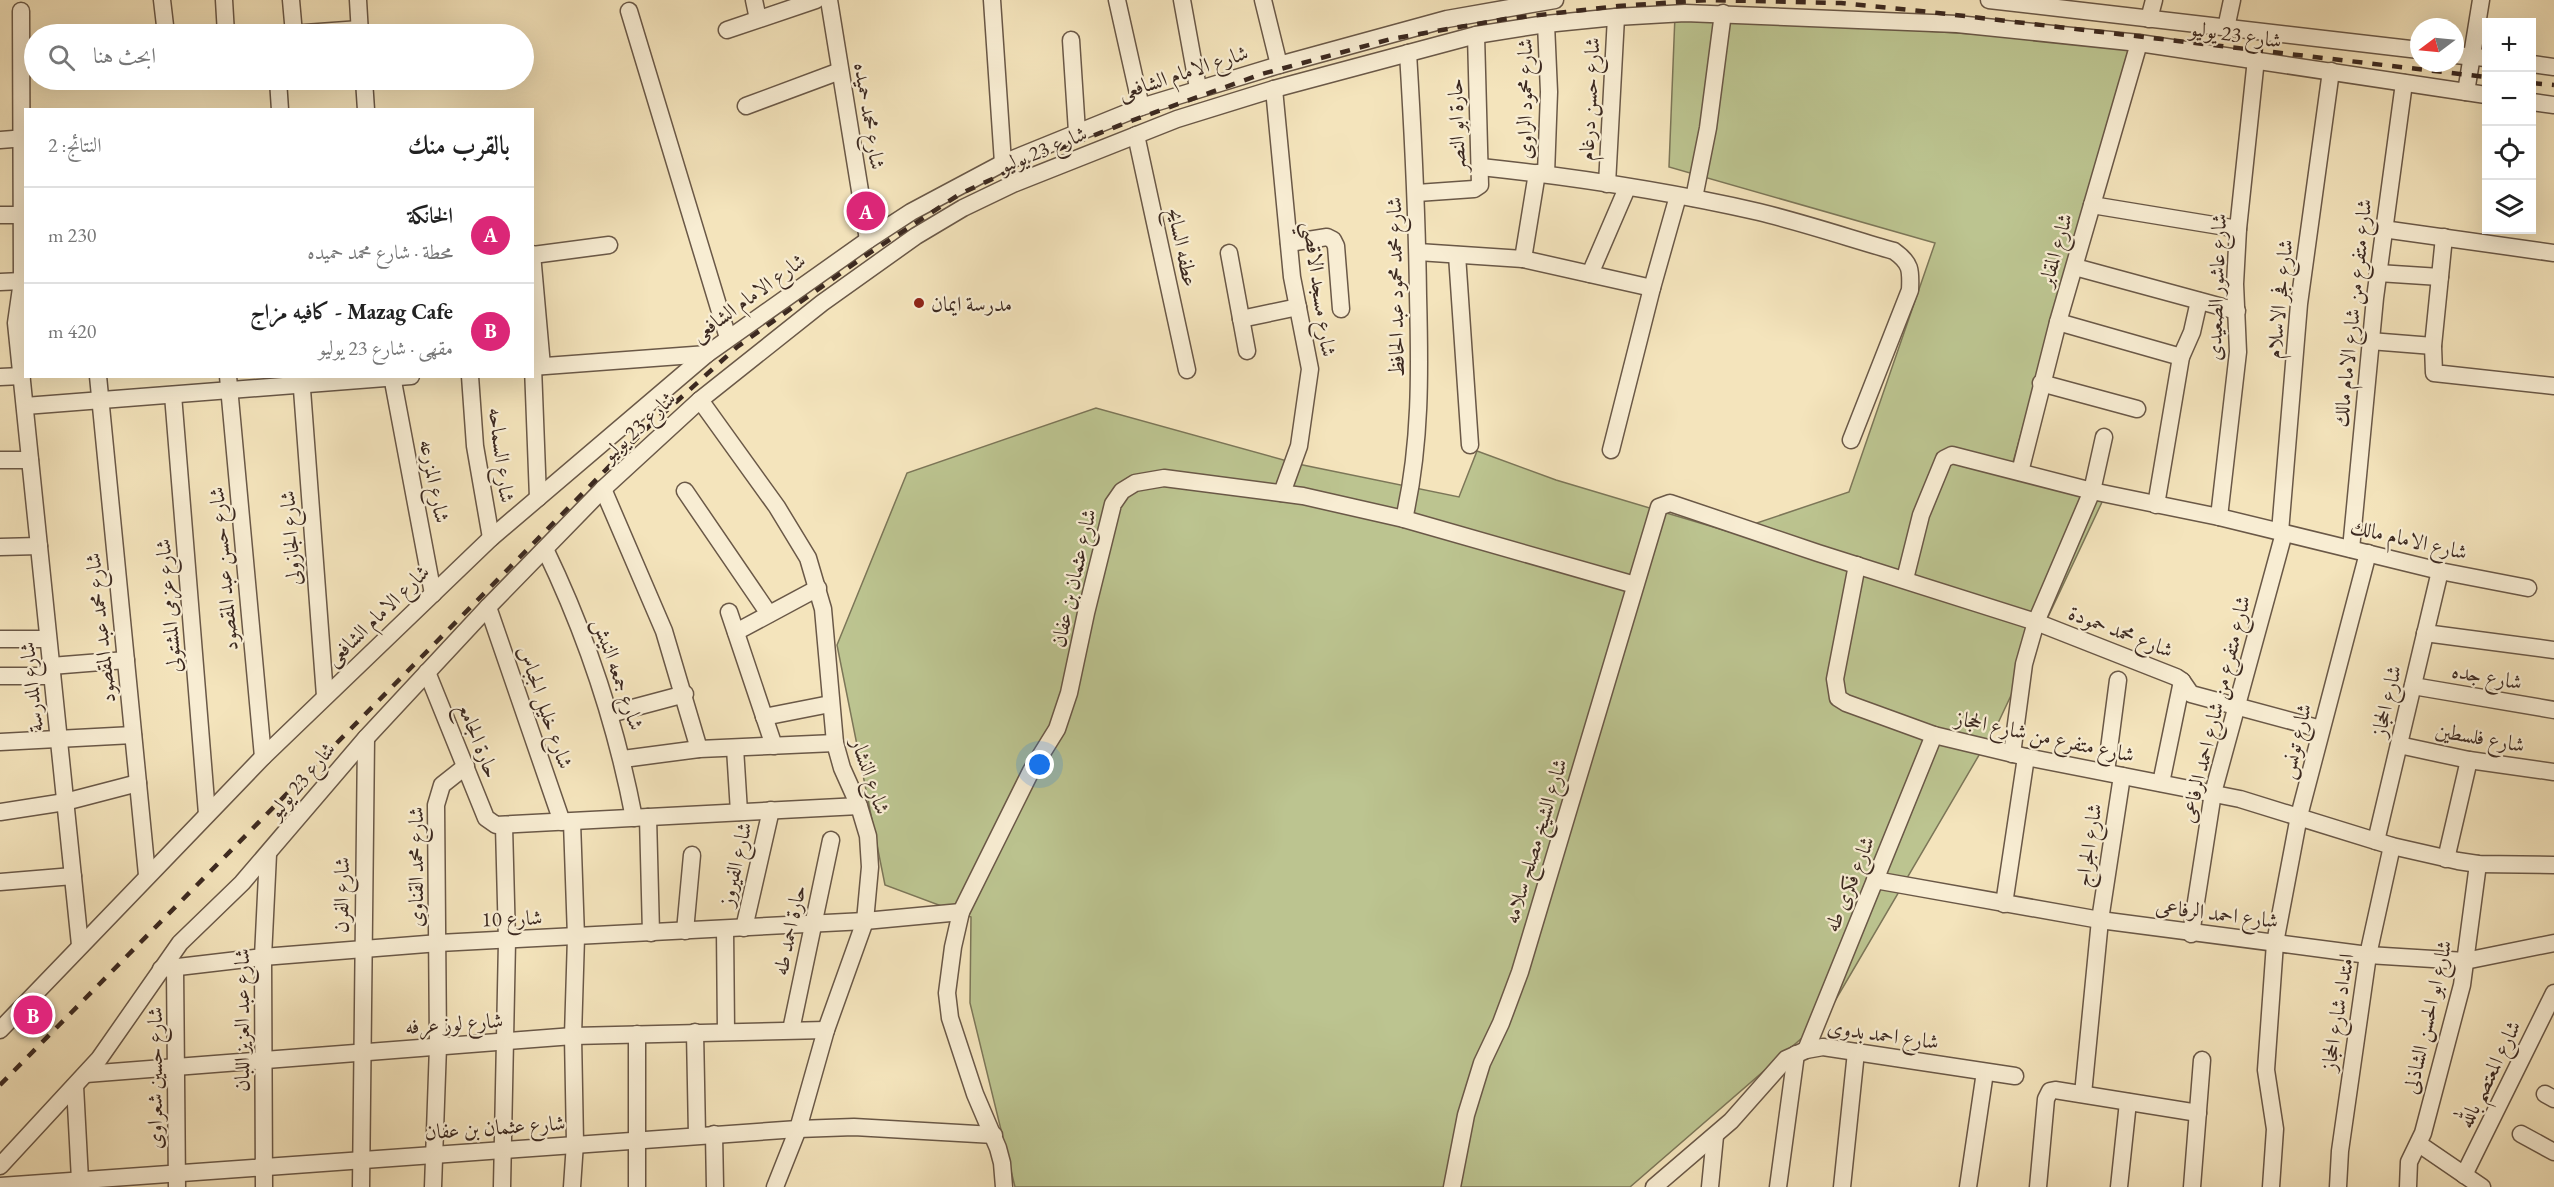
<!DOCTYPE html>
<html lang="ar">
<meta charset="utf-8">
<style>
body{margin:0;font-family:"EB Garamond",Amiri,serif;background:#f2f2f2;color:#222;direction:rtl}
.controls{position:absolute;right:18px;top:18px;display:grid;overflow:hidden;border-radius:0px;box-shadow:0 6px 24px #0002}
.controls button{width:54px;height:54px;display:grid;place-items:center;padding:0;border:0;border-bottom:2px solid #e0e0e0;background:#fff;color:#222;font:30px sans-serif}
.compass{position:absolute;left:2410px;top:18px;width:54px;height:54px;border-radius:50%;background:#fff;box-shadow:0 6px 24px #0002;rotate:254deg}
.you{position:absolute;left:1040px;top:765px;width:21px;height:21px;margin:-15px;border:4px solid #fff;border-radius:50%;background:#1a73e8;box-shadow:0 0 0 9px #1a73e833}
.badge{display:grid;place-items:center;width:39px;height:39px;border-radius:50%;background:#db2777;color:#fff;font-size:20px;font-weight:700}
.pin{position:absolute;translate:-50% -50%;border:3px solid #fff;box-shadow:0 2px 6px #0006}
.list{margin:0;padding:0;list-style:none}
h2{display:flex;justify-content:space-between;align-items:center;height:78px;margin:0;padding:0 24px;font-size:26px}
h2 small{font-size:20px;font-weight:400;color:#767676}
.list li{display:grid;grid-template-columns:39px 1fr auto;gap:18px;align-items:center;box-sizing:border-box;height:96px;padding:0 24px;border-top:2px solid #e0e0e0}
.list b{display:block;font-size:22px;white-space:nowrap}
.list p{margin:0;font-size:20px;white-space:nowrap;color:#767676}
.list em{font-size:20px;font-style:normal;color:#767676}
.icon{flex:none;width:33px;height:33px;fill:none;stroke:currentColor;stroke-width:2;stroke-linecap:round;stroke-linejoin:round}
.map{position:relative;flex:none;width:2554px;height:1187px;overflow:hidden;direction:ltr}
.search{position:absolute;background:#fff;box-shadow:0 6px 24px #0002;left:24px;top:24px;width:510px;height:66px;display:flex;align-items:center;gap:15px;box-sizing:border-box;padding:0 21px;border-radius:33px;color:#767676;font-size:22px}
.panel{position:absolute;background:#fff;box-shadow:0 6px 24px #0002;left:24px;top:108px;width:510px;height:270px;border-radius:0px;direction:rtl}
.map>svg:first-child{display:block}
.green{fill:#bcc490;stroke:#7c7658;stroke-width:1.5}
.lines{fill:none;stroke-linecap:round;stroke-linejoin:round}
.minor-casing{stroke:#6a5847;stroke-width:19}
.minor{stroke:#f8edd3;stroke-width:16}
.rail{stroke:#3c2920;stroke-width:4.5;stroke-dasharray:10 10;stroke-linecap:butt}
.poi-dot{fill:#8f2418;stroke:#f8edd3;stroke-width:2}
.labels{text-anchor:middle;dominant-baseline:central;stroke-width:4.5;stroke-linejoin:round;paint-order:stroke}
.street-label{font-size:21px;fill:#3c2920;stroke:#f8edd3}
.poi-label{font-size:21px;fill:#3c2920;stroke:#f8edd3;text-anchor:start}
</style>
<div class="map">
<svg width="2554" height="1187" viewBox="0 0 2554 1187">
<rect width="100%" height="100%" fill="#f4e4bc"/>
<filter id="stains"><feTurbulence type="fractalNoise" baseFrequency=".00333" numOctaves="4"/><feColorMatrix values="0 0 0 0 .2 0 0 0 0 .09 0 0 0 0 .02 0 0 0 .5 -.17"/></filter>
<radialGradient id="worn" r=".72"><stop offset=".6" stop-color="#630" stop-opacity="0"/><stop offset="1" stop-color="#630" stop-opacity=".3"/></radialGradient>
<!-- green -->
<polygon class="green" points="1675,15 2130,44 2010,473 2103,500 1999,721 1825,1018 1630,1187 1015,1187 970,1003 971,917 885,885 837,645 907,473 1096,408 1298,464 1459,497 1477,451 1556,480 1730,532 1849,492 1935,243 1669,167"/>
<g class="lines">
<defs>
<g id="minor">
<polyline points="162,0 166,34"/>
<polyline points="224,0 226,34"/>
<polyline points="291,0 294,34"/>
<polyline points="358,0 360,34"/>
<polyline points="754,0 758,19"/>
<polyline points="829,0 868,240"/>
<polyline points="992,0 1003,163"/>
<polyline points="1117,0 1141,107"/>
<polyline points="1182,0 1198,88"/>
<polyline points="1263,0 1279,65"/>
<polyline points="1989,0 2419,50"/>
<polyline points="21,11 22,281 16,323 80,945"/>
<polyline points="629,11 728,338"/>
<polyline points="2149,19 2154,0"/>
<polyline points="1546,24 1549,92 1546,174"/>
<polyline points="2226,28 2232,0"/>
<polyline points="727,30 816,0"/>
<polyline points="291,34 360,29"/>
<polyline points="1071,40 1077,132"/>
<polyline points="2455,55 2486,58"/>
<polyline points="2532,64 2554,67"/>
<polyline points="278,80 280,110"/>
<polyline points="364,80 366,110"/>
<polyline points="1274,89 1292,277 1310,369 1299,446 1282,493"/>
<polyline points="2466,92 2481,0"/>
<polyline points="2532,102 2554,105"/>
<polyline points="746,106 840,71"/>
<polyline points="1136,135 1187,370"/>
<polyline points="0,140 26,138"/>
<path d="M1481 167C1574 177 1667 191 1759 212 1804 223 1849 238 1894 251 1911 263 1911 270 1910 290L1851 440"/>
<polyline points="1607,184 1616,17"/>
<polyline points="1417,193 1474,189 1480,185 1476,35"/>
<polyline points="1694,198 1708,128 1723,13"/>
<polyline points="2092,205 2238,229"/>
<polyline points="0,215 26,215"/>
<polyline points="2383,229 2554,253"/>
<polyline points="2444,237 2433,346 2434,373 2554,386"/>
<polyline points="1289,243 1327,237 1333,240 1336,246 1341,309"/>
<polyline points="1418,252 1523,259 1652,288"/>
<polyline points="1229,253 1247,351"/>
<polyline points="532,254 542,366"/>
<polyline points="533,255 609,245"/>
<polyline points="1457,255 1470,445"/>
<polyline points="1523,259 1537,173"/>
<polyline points="2075,267 2237,311"/>
<polyline points="2378,273 2440,277"/>
<polyline points="1590,274 1627,188"/>
<polyline points="0,282 22,281"/>
<polyline points="1241,319 1298,307"/>
<polyline points="2058,322 2181,357"/>
<polyline points="2370,341 2433,346"/>
<polyline points="532,367 707,354"/>
<polyline points="533,367 538,498"/>
<polyline points="98,376 147,875"/>
<polyline points="228,376 263,757"/>
<polyline points="301,376 325,696"/>
<polyline points="392,376 433,594"/>
<polyline points="470,376 475,446 491,538"/>
<polyline points="0,377 22,376"/>
<polyline points="2041,383 2137,409"/>
<polyline points="173,395 207,814"/>
<polyline points="700,400 777,507 808,558 823,609 835,743 842,768 859,806 868,836 870,867 865,921 826,1030 798,1129 775,1187"/>
<polyline points="25,406 411,376"/>
<polyline points="1611,450 1652,288 1678,196"/>
<polyline points="0,460 30,460"/>
<polyline points="2020,472 2058,322 2139,43"/>
<polyline points="603,489 664,631 699,749"/>
<polyline points="685,491 769,614"/>
<polyline points="2156,505 2181,357 2192,332 2199,301"/>
<polyline points="2219,517 2238,352 2235,284 2238,229 2256,59"/>
<path d="M1404 519C1421 445 1420 371 1418 296 1417 214 1413 134 1408 53"/>
<polyline points="2280,532 2299,304 2331,71"/>
<polyline points="0,547 39,546"/>
<path d="M545 549C587 636 616 724 634 818"/>
<polyline points="2351,549 2375,298 2404,83"/>
<polyline points="1857,565 1835,679 1838,698 1846,703 1934,735 2026,757 2240,799 2392,846 2458,861 2478,864 2554,865"/>
<polyline points="1905,579 1921,515 1944,459 1952,455 2092,491 2219,517 2440,571 2528,588"/>
<polyline points="488,607 562,822"/>
<polyline points="729,612 774,746"/>
<polyline points="736,632 818,588"/>
<polyline points="2425,633 2554,650"/>
<polyline points="0,639 48,639"/>
<polyline points="51,666 126,660"/>
<polyline points="427,672 486,818 496,825 859,806"/>
<polyline points="0,676 52,676"/>
<polyline points="2413,686 2554,710"/>
<polyline points="610,714 685,694"/>
<polyline points="764,717 830,704"/>
<polyline points="0,742 133,735"/>
<polyline points="2399,745 2469,760 2554,772"/>
<polyline points="735,748 739,812"/>
<polyline points="2012,754 2024,664 2036,622 2092,491 2104,437"/>
<polyline points="623,759 699,749 835,743"/>
<polyline points="2106,772 2118,680"/>
<polyline points="2161,783 2182,681"/>
<polyline points="0,812 65,802 138,783"/>
<polyline points="648,817 651,933"/>
<polyline points="2376,841 2440,571"/>
<polyline points="2446,859 2469,760"/>
<polyline points="1875,880 2100,920 2368,955 2465,961 2554,943"/>
<polyline points="0,882 73,876"/>
<polyline points="2004,904 2026,757"/>
<polyline points="744,928 771,810"/>
<polyline points="725,929 726,1031"/>
<polyline points="685,931 692,855"/>
<polyline points="2191,934 2213,793 2284,533"/>
<polyline points="175,968 177,1187"/>
<polyline points="161,969 263,957 439,943 865,921 961,912"/>
<polyline points="0,1030 263,757 491,538 707,354 868,240 911,212 1003,163 1141,107 1279,65 1447,19 1555,0"/>
<polyline points="791,1030 831,840"/>
<polyline points="695,1032 697,1135"/>
<polyline points="1806,1050 1934,735"/>
<polyline points="86,1074 573,1036 826,1030"/>
<polyline points="75,1086 80,1180"/>
<polyline points="2083,1094 2100,920 2122,776"/>
<polyline points="2545,1094 2554,1099"/>
<polyline points="714,1134 715,1187"/>
<polyline points="2521,1134 2554,1152"/>
<polyline points="2419,1144 2482,1187"/>
<polyline points="0,1166 99,1059 180,943 242,883 366,738 488,607 603,489 700,400 822,303 916,236 963,208 1013,184 1177,119 1274,89 1476,35 1546,24 1616,17 1685,13 1957,24 2139,43 2486,95"/>
<polyline points="2464,1175 2554,993"/>
<polyline points="0,1186 798,1129 854,1127 994,1135"/>
<polyline points="264,1187 263,957 268,854"/>
<polyline points="361,1187 366,738"/>
<polyline points="433,1187 438,1046 436,805 442,785 466,766"/>
<polyline points="502,1187 507,941 504,826"/>
<polyline points="572,1187 575,1143 573,1036 576,937 572,822"/>
<polyline points="637,1187 637,1034"/>
<polyline points="1004,1187 1002,1163 998,1148 975,1094 950,1018 947,993 953,947 961,912 1031,771 1057,729 1069,693 1086,613 1113,504 1122,491 1135,483 1164,478 1303,496 1404,519 1635,585"/>
<polyline points="1452,1187 1466,1115 1482,1063 1501,1023 1520,972 1659,507 1670,503 1818,553 2036,622 2176,677 2182,681 2191,694 2321,729"/>
<polyline points="1654,1187 1731,1121 1786,1059 1806,1050 1823,1047 2015,1076"/>
<polyline points="1710,1187 1715,1136"/>
<polyline points="1778,1187 1796,1054"/>
<polyline points="1842,1187 1856,1052"/>
<polyline points="1968,1187 1985,1072"/>
<polyline points="2038,1187 2046,1099 2050,1091 2055,1090 2198,1113"/>
<polyline points="2119,1187 2128,1102"/>
<polyline points="2192,1187 2202,1060"/>
<polyline points="2271,1187 2275,1129 2266,1070 2275,943 2299,816 2368,553"/>
<polyline points="2338,1187 2340,1151 2368,955 2392,846"/>
<polyline points="2408,1187 2409,1162 2423,1133 2462,985 2478,864"/>
</g>
</defs>
<!-- minor casing -->
<use href="#minor" class="minor-casing"/>
<!-- minor -->
<use href="#minor" class="minor"/>
<!-- rail -->
<g class="rail">
<polyline points="2532,83 2554,85"/>
<polyline points="0,1085 645,430 737,347 865,256 960,194 1044,155 1128,122 1262,74 1391,39 1505,19 1618,6 1708,0 1841,3 1930,12 2486,77"/>
</g>
</g>
<!-- markers -->
<circle class="poi-dot" cx="919" cy="303" r="6"/>
<g class="labels">
<!-- street labels -->
<g class="street-label">
<text transform="translate(2236 34) rotate(8)">شارع 23 يوليو</text>
<text transform="translate(1183 72) rotate(-18)">شارع الامام الشافعى</text>
<text transform="translate(1524 99) rotate(-90)">شارع محمود الراوى</text>
<text transform="translate(1589 99) rotate(-87)">شارع حسن درغام</text>
<text transform="translate(870 116) rotate(81)">شارع محمد حميده</text>
<text transform="translate(1456 125) rotate(-92)">حارة ابو النصر</text>
<text transform="translate(1043 149) rotate(-22)">شارع 23 يوليو</text>
<text transform="translate(1183 247) rotate(78)">عطفه السايح</text>
<text transform="translate(2055 250) rotate(-74)">شارع المقابر</text>
<text transform="translate(1395 287) rotate(-91)">شارع محمد محمود عبد الحافظ</text>
<text transform="translate(2216 287) rotate(-88)">شارع عاشور الصعيدى</text>
<text transform="translate(1320 289) rotate(82)">شارع مسجد الاقصي</text>
<text transform="translate(748 297) rotate(-36)">شارع الامام الشافعى</text>
<text transform="translate(2279 299) rotate(-84)">شارع فجر الاسلام</text>
<text transform="translate(2352 313) rotate(-84)">شارع متفرع من شارع الامام مالك</text>
<text transform="translate(638 426) rotate(-43)">شارع 23 يوليو</text>
<text transform="translate(502 455) rotate(83)">شارع السماحه</text>
<text transform="translate(435 481) rotate(79)">شارع المزرعه</text>
<text transform="translate(290 538) rotate(-94)">شارع الجازولى</text>
<text transform="translate(2409 539) rotate(13)">شارع الامام مالك</text>
<text transform="translate(223 569) rotate(-95)">شارع حسن عبد المقصود</text>
<text transform="translate(1073 578) rotate(-77)">شارع عثمان بن عفان</text>
<text transform="translate(168 606) rotate(-95)">شارع عزمى المشتولى</text>
<text transform="translate(377 615) rotate(-44)">شارع الامام الشافعى</text>
<text transform="translate(100 628) rotate(-96)">شارع محمد عبد المقصود</text>
<text transform="translate(2121 631) rotate(21)">شارع محمد حمودة</text>
<text transform="translate(619 674) rotate(71)">شارع جمعه النيش</text>
<text transform="translate(2487 676) rotate(10)">شارع جده</text>
<text transform="translate(31 687) rotate(-96)">شارع المدرسة</text>
<text transform="translate(2386 701) rotate(-77)">شارع الحجاز</text>
<text transform="translate(546 707) rotate(71)">شارع خليل الجباس</text>
<text transform="translate(2215 709) rotate(-76)">شارع متفرع من شارع احمد الرفاعى</text>
<text transform="translate(2045 736) rotate(12)">شارع متفرع من شارع الحجاز</text>
<text transform="translate(2480 737) rotate(10)">شارع فلسطين</text>
<text transform="translate(479 740) rotate(68)">حارة الجامع</text>
<text transform="translate(2295 741) rotate(-76)">شارع تونس</text>
<text transform="translate(871 776) rotate(71)">شارع النشار</text>
<text transform="translate(301 780) rotate(-50)">شارع 23 يوليو</text>
<text transform="translate(1535 841) rotate(-73)">شارع الشيخ مصلح سلامه</text>
<text transform="translate(2088 845) rotate(-81)">شارع الجراج</text>
<text transform="translate(735 864) rotate(-77)">شارع الفيروز</text>
<text transform="translate(415 867) rotate(-90)">شارع محمد القناوى</text>
<text transform="translate(1849 884) rotate(-68)">شارع فكرى طه</text>
<text transform="translate(341 895) rotate(-89)">شارع الفرن</text>
<text transform="translate(2217 913) rotate(7)">شارع احمد الرفاعى</text>
<text transform="translate(512 918) rotate(-2)">شارع 10</text>
<text transform="translate(789 930) rotate(-78)">حارة احمد طه</text>
<text transform="translate(2337 1012) rotate(-81)">امتداد شارع الحجاز</text>
<text transform="translate(2427 1017) rotate(-77)">شارع ابو الحسن الشاذلى</text>
<text transform="translate(241 1020) rotate(-90)">شارع عبد العزيز اللبان</text>
<text transform="translate(454 1023) rotate(-4)">شارع لوز عرفه</text>
<text transform="translate(1883 1034) rotate(8)">شارع احمد بدوى</text>
<text transform="translate(2489 1074) rotate(-64)">شارع المعتصم بالله</text>
<text transform="translate(154 1078) rotate(-90)">شارع حسين شعراوى</text>
<text transform="translate(495 1127) rotate(-4)">شارع عثمان بن عفان</text>
</g>
<!-- poi labels -->
<g class="poi-label">
<text x="931" y="303">مدرسة ايمان</text>
</g>
</g>
<rect width="100%" height="100%" filter="url(#stains)"/>
<rect width="100%" height="100%" fill="url(#worn)"/>
</svg>
<div class="controls">
<button>+</button>
<button>−</button>
<button><svg class="icon" aria-label="locate" viewBox="0 0 24 24"><circle cx="12" cy="12" r="6"/><path d="M12 2v4M12 18v4M2 12h4M18 12h4"/></svg></button>
<button><svg class="icon" aria-label="layers" viewBox="0 0 24 24"><path d="M12 4l9 5-9 5-9-5zM3 14l9 5 9-5"/></svg></button>
</div>
<svg class="compass" viewBox="-18 -18 36 36"><path d="M0-13l5 13h-10z" fill="#e53935"/><path d="M0 13l5-13h-10z" fill="#767676"/></svg>
<div class="you"></div>
<div class="pin badge" style="left:866px;top:211px">A</div>
<div class="pin badge" style="left:33px;top:1015px">B</div>
<div class="search"><svg class="icon" aria-label="search" viewBox="0 0 24 24"><circle cx="10" cy="10" r="6"/><path d="M15 15l6 6"/></svg>ابحث هنا</div>
<section class="panel">
<h2>بالقرب منك<small>النتائج: 2</small></h2>
<ul class="list">
<li><span class="badge">A</span><div><b>الخانكة</b><p>محطة · شارع محمد حميده</p></div><em>230 m</em></li>
<li><span class="badge">B</span><div><b>Mazag Cafe - كافيه مزاج</b><p>مقهى · شارع 23 يوليو</p></div><em>420 m</em></li>
</ul>
</section>
</div>
